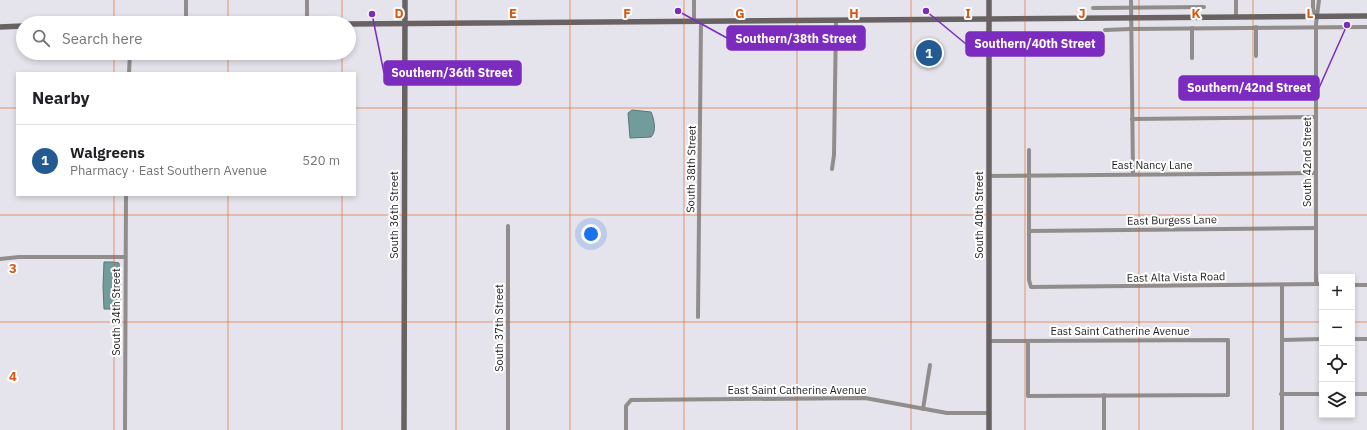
<!DOCTYPE html>
<meta charset="utf-8">
<style>
body{margin:0;font-family:"IBM Plex Sans",sans-serif;background:#f6f6f6;color:#202124}
.controls{position:absolute;right:12px;bottom:12px;display:grid;overflow:hidden;border-radius:0px;box-shadow:0 2px 6px #0003}
.controls button{width:36px;height:36px;display:grid;place-items:center;padding:0;border:0;border-bottom:1px solid #e0e0e0;background:#fff;color:#202124;font:20px sans-serif}
.you{position:absolute;left:591px;top:234px;width:14px;height:14px;margin:-10px;border:3px solid #fff;border-radius:50%;background:#1a73e8;box-shadow:0 0 0 6px #1a73e833}
.badge{display:grid;place-items:center;width:26px;height:26px;border-radius:50%;background:#245a92;color:#fff;font-size:13px;font-weight:700}
.pin{position:absolute;translate:-50% -50%;border:2px solid #fff;box-shadow:0 1px 4px #0006}
.list{margin:0;padding:0;list-style:none}
h2{display:flex;justify-content:space-between;align-items:center;height:52px;margin:0;padding:0 16px;font-size:17px}
h2 small{font-size:13px;font-weight:400;color:#757577}
.list li{display:grid;grid-template-columns:26px 1fr auto;gap:12px;align-items:center;box-sizing:border-box;height:72px;padding:0 16px;border-top:1px solid #e0e0e0}
.list b{display:block;font-size:15px;white-space:nowrap}
.list p{margin:0;font-size:13px;white-space:nowrap;color:#757577}
.list em{font-size:13px;font-style:normal;color:#757577}
.icon{flex:none;width:22px;height:22px;fill:none;stroke:currentColor;stroke-width:2;stroke-linecap:round;stroke-linejoin:round}
.map{position:relative;flex:none;width:1367px;height:430px;overflow:hidden}
.search{position:absolute;background:#fff;box-shadow:0 2px 6px #0003;left:16px;top:16px;width:340px;height:44px;display:flex;align-items:center;gap:10px;box-sizing:border-box;padding:0 14px;border-radius:22px;color:#757577;font-size:15px}
.panel{position:absolute;background:#fff;box-shadow:0 2px 6px #0003;left:16px;top:72px;width:340px;height:124px;border-radius:0px}
.map>svg:first-child{display:block}
.water{fill:#729c9c;stroke:#597677}
.lines{fill:none;stroke-linecap:round;stroke-linejoin:round}
.street{stroke:#908d8c;stroke-width:4}
.secondary{stroke:#686362;stroke-width:5.5}
.grid{fill:none;stroke:#de560d;stroke-width:1;stroke-opacity:0.55}
.labels{text-anchor:middle;dominant-baseline:central;stroke-width:4;stroke-linejoin:round;paint-order:stroke}
.street-label{font-size:11px;fill:#1e1e21;stroke:#fff}
.grid-label{font-size:13px;text-anchor:middle;font-weight:bold;fill:#de560d;stroke:#fff;stroke-width:4;stroke-linejoin:round;paint-order:stroke}
.leader{fill:none;stroke:#7b2cbf;stroke-width:1.5}
.callout-dot{fill:#7b2cbf;stroke:#fff;stroke-width:1.5}
.callout{fill:#7b2cbf;stroke:#7b2cbf;stroke-width:1.5}
.callout-label{font-size:12px;text-anchor:middle;font-weight:bold;fill:#fff}
</style>
<div class="map">
<svg width="1367" height="430" viewBox="0 0 1367 430">
<rect width="100%" height="100%" fill="#e5e3eb"/>
<!-- water -->
<g class="water">
<path d="M632 110 651 112C654 119 657 131 651 137L630 138 628 113Z"/>
<polygon points="104,262 113,262 119,263 121,289 119,309 104,309 103,287"/>
</g>
<g class="lines">
<!-- street -->
<g class="street">
<polyline points="1131,0 1133,174"/>
<polyline points="1313,0 1313,9 1316,16"/>
<polyline points="1093,8 1204,7"/>
<polyline points="1236,17 1236,0"/>
<polyline points="694,21 694,0"/>
<polyline points="186,23 186,0"/>
<polyline points="307,23 307,0"/>
<polyline points="1256,27 1256,56"/>
<polyline points="1105,30 1131,29 1367,27"/>
<polyline points="1192,58 1192,28"/>
<polyline points="129,73 130,53"/>
<polyline points="1132,119 1316,117"/>
<polyline points="1029,150 1029,280 1031,287 1322,284"/>
<polyline points="832,169 834,155 836,20"/>
<polyline points="989,176 1316,173"/>
<polyline points="1029,231 1316,228"/>
<polyline points="0,259 19,257 125,257"/>
<polyline points="1316,284 1316,24 1319,0"/>
<polyline points="1282,285 1282,430"/>
<polyline points="1352,285 1367,285"/>
<polyline points="698,317 701,21"/>
<polyline points="1352,339 1367,339"/>
<polyline points="1282,340 1322,339"/>
<polyline points="989,341 1228,340 1228,395 1028,396 1028,341"/>
<polyline points="1281,394 1322,394"/>
<polyline points="1352,394 1367,394"/>
<polyline points="1104,395 1104,430"/>
<polyline points="923,409 930,365"/>
<polyline points="125,430 126,195"/>
<polyline points="508,430 508,226"/>
<polyline points="626,430 626,406 631,400 865,398 947,413 989,413"/>
</g>
<!-- secondary -->
<g class="secondary">
<polyline points="349,24 1367,16"/>
<polyline points="0,27 23,26"/>
<polyline points="404,430 405,0"/>
<polyline points="989,430 989,0"/>
</g>
</g>
<!-- grid -->
<path class="grid" d="M114 0V23M228 0V23M342 0V23M456 0V430M570 0V430M684 0V430M797 0V430M911 0V430M1025 0V430M1139 0V430M1253 0V430M114 53V73M228 53V73M342 53V73M0 108H17M355 108H1367M114 195V430M228 195V430M342 195V430M0 215H1367M0 322H1322M1352 322H1367"/>
<g class="labels">
<!-- street labels -->
<g class="street-label">
<text transform="translate(1307 162) rotate(-90)">South 42nd Street</text>
<text x="1152" y="165">East Nancy Lane</text>
<text transform="translate(691 169) rotate(-89)">South 38th Street</text>
<text transform="translate(394 215) rotate(-90)">South 36th Street</text>
<text transform="translate(979 215) rotate(-90)">South 40th Street</text>
<text transform="translate(1172 220) rotate(-1)">East Burgess Lane</text>
<text transform="translate(1176 277) rotate(-1)">East Alta Vista Road</text>
<text transform="translate(116 312) rotate(-90)">South 34th Street</text>
<text transform="translate(499 328) rotate(-90)">South 37th Street</text>
<text x="1120" y="331">East Saint Catherine Avenue</text>
<text x="797" y="390">East Saint Catherine Avenue</text>
</g>
</g>
<g class="grid-label">
<text x="399" y="18">D</text>
<text x="513" y="18">E</text>
<text x="627" y="18">F</text>
<text x="740" y="18">G</text>
<text x="854" y="18">H</text>
<text x="968" y="18">I</text>
<text x="1082" y="18">J</text>
<text x="1196" y="18">K</text>
<text x="1310" y="18">L</text>
<text x="13" y="273">3</text>
<text x="13" y="381">4</text>
</g>
<!-- callouts -->
<path class="leader" d="M678 11L727 38M926 11L966 44M372 14L384 73M1347 25L1319 88"/>
<g class="callout-dot">
<circle cx="678" cy="11" r="4"/>
<circle cx="926" cy="11" r="4"/>
<circle cx="372" cy="14" r="4"/>
<circle cx="1347" cy="25" r="4"/>
</g>
<g class="callout">
<rect x="727" y="26" width="138" height="24" rx="4"/>
<rect x="966" y="32" width="138" height="24" rx="4"/>
<rect x="384" y="61" width="137" height="24" rx="4"/>
<rect x="1179" y="76" width="140" height="24" rx="4"/>
</g>
<g class="callout-label">
<text x="796" y="43">Southern/38th Street</text>
<text x="1035" y="48">Southern/40th Street</text>
<text x="452" y="77">Southern/36th Street</text>
<text x="1249" y="92">Southern/42nd Street</text>
</g>
</svg>
<div class="controls">
<button>+</button>
<button>−</button>
<button><svg class="icon" aria-label="locate" viewBox="0 0 24 24"><circle cx="12" cy="12" r="6"/><path d="M12 2v4M12 18v4M2 12h4M18 12h4"/></svg></button>
<button><svg class="icon" aria-label="layers" viewBox="0 0 24 24"><path d="M12 4l9 5-9 5-9-5zM3 14l9 5 9-5"/></svg></button>
</div>
<div class="you"></div>
<div class="pin badge" style="left:929px;top:53px">1</div>
<div class="search"><svg class="icon" aria-label="search" viewBox="0 0 24 24"><circle cx="10" cy="10" r="6"/><path d="M15 15l6 6"/></svg>Search here</div>
<section class="panel">
<h2>Nearby<small></small></h2>
<ul class="list">
<li><span class="badge">1</span><div><b>Walgreens</b><p>Pharmacy · East Southern Avenue</p></div><em>520 m</em></li>
</ul>
</section>
</div>
